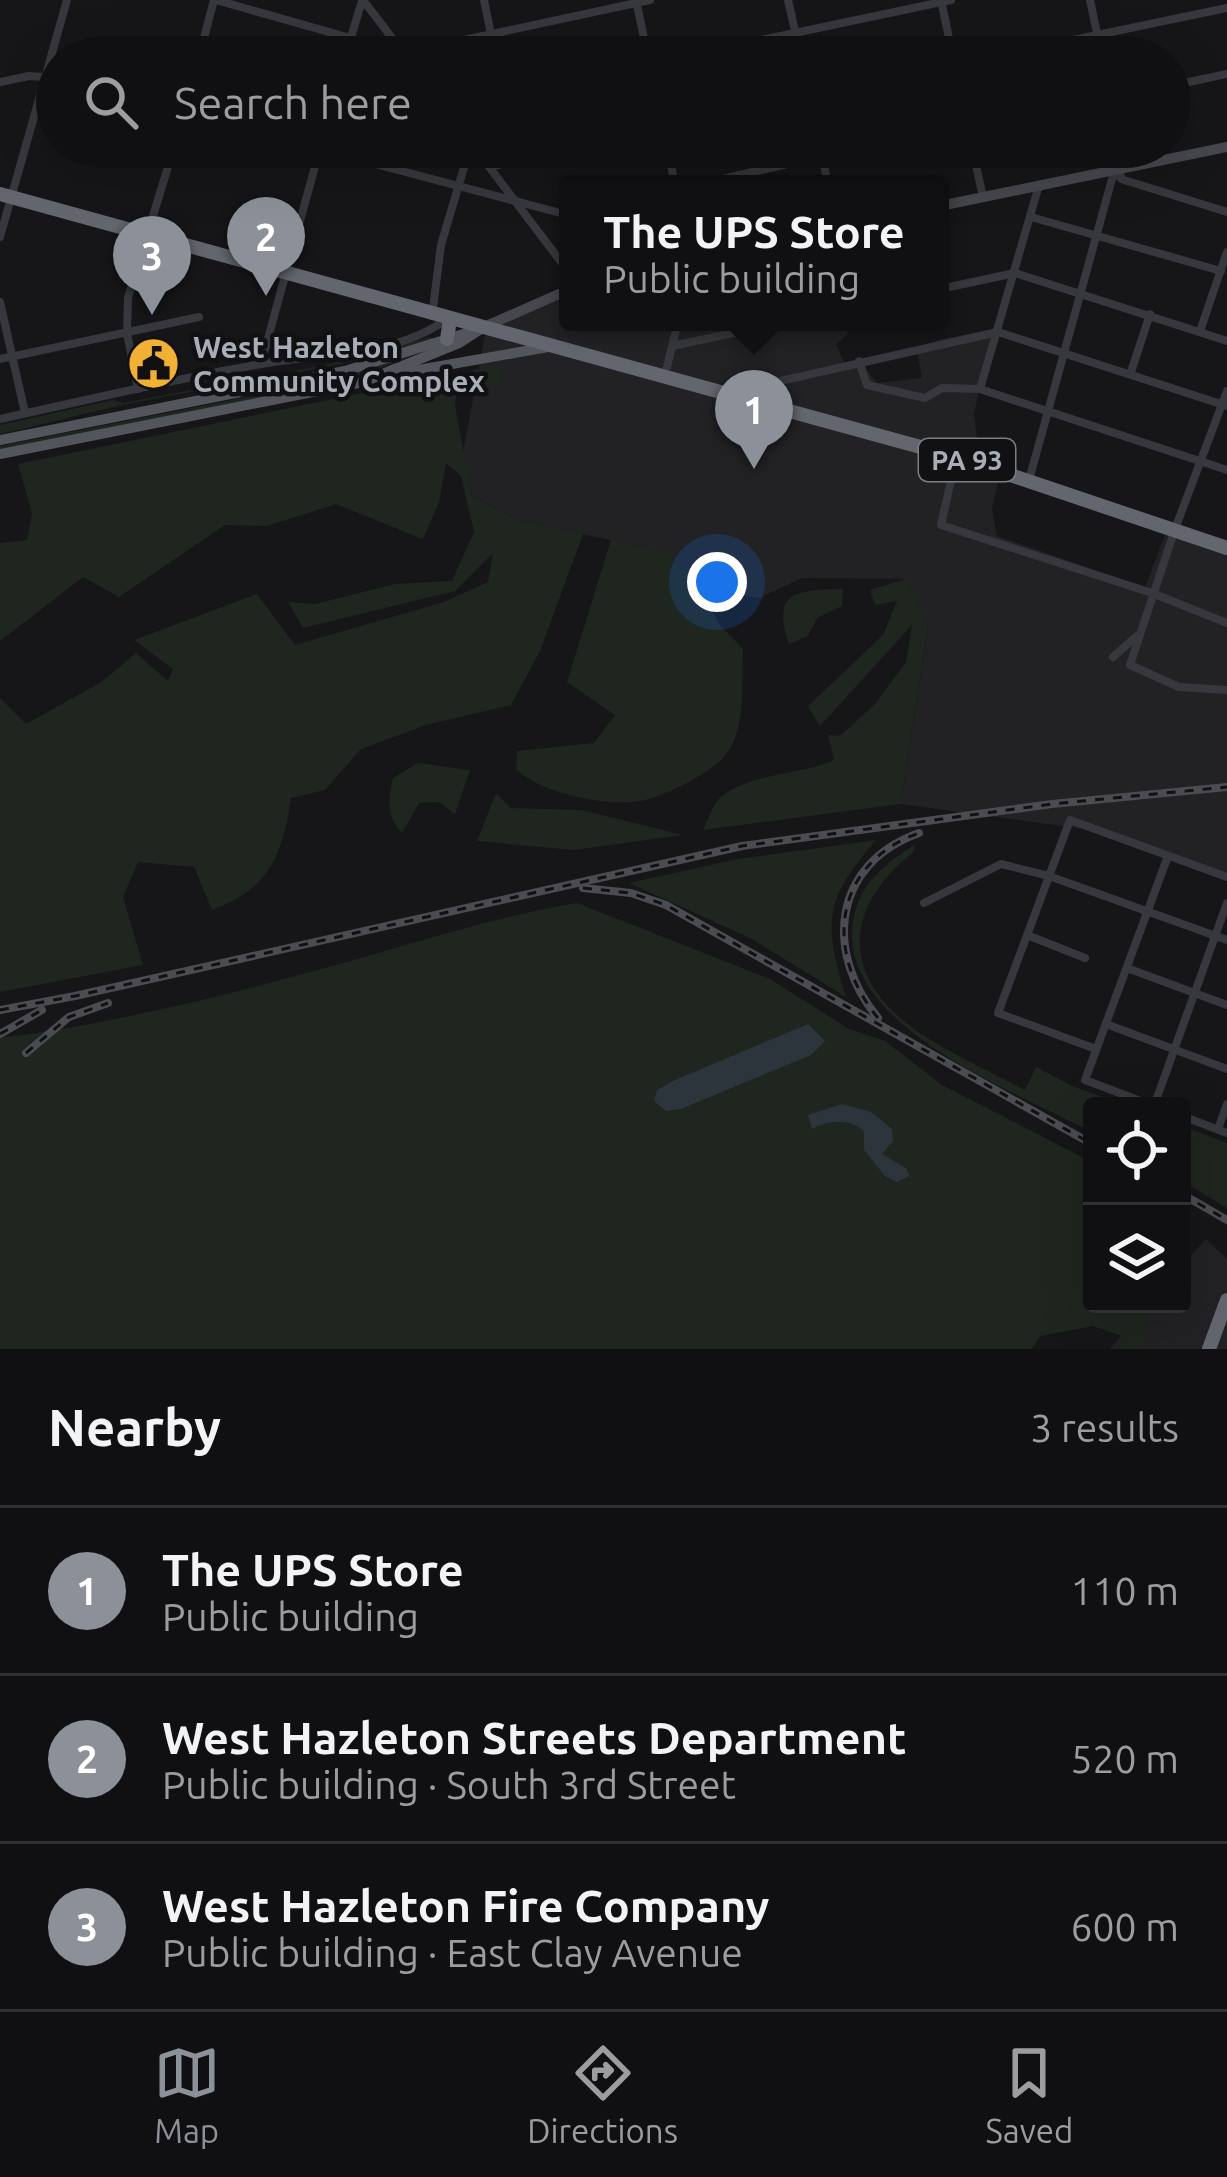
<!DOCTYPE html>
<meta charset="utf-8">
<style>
body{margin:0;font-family:Ubuntu,sans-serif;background:#1e1e20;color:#f1f3f6}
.controls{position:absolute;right:36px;bottom:36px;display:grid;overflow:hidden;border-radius:12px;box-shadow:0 12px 48px #0002}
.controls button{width:108px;height:108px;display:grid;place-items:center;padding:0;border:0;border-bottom:3px solid #303032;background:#101012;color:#f1f3f6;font:60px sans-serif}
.you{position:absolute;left:717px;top:582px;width:42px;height:42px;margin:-30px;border:9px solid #fff;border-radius:50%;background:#1a73e8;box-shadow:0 0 0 18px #1a73e833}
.badge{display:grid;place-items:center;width:78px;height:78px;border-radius:50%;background:#8c9099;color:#fff;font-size:39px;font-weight:700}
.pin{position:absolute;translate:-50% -99px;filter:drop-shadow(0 3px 6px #0008)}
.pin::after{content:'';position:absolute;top:63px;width:42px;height:36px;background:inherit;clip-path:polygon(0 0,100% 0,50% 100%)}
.popup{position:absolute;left:559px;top:175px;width:390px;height:156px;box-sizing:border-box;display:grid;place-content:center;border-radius:12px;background:#101012;filter:drop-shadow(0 3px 9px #0005);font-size:39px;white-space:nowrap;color:#9c9d9f}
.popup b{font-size:45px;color:#f1f3f6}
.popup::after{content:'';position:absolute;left:50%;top:100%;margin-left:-24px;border:24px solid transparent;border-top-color:#101012}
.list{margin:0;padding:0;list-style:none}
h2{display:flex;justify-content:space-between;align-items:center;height:156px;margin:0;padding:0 48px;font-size:51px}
h2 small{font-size:39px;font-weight:400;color:#9c9d9f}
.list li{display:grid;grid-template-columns:78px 1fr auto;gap:36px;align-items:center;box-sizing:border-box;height:168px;padding:0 48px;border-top:3px solid #303032}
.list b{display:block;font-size:45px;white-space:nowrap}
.list p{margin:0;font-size:39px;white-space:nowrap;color:#9c9d9f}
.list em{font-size:39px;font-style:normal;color:#9c9d9f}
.icon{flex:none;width:66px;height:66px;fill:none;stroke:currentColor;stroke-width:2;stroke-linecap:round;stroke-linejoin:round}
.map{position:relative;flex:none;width:1227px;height:1349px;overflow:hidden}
.search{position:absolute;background:#101012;box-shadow:0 12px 48px #0002;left:36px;right:36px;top:36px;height:132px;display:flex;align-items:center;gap:30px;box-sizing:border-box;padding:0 42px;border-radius:66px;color:#9c9d9f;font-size:45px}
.sheet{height:660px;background:#101012}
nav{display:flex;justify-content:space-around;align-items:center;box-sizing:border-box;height:168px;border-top:3px solid #303032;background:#101012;font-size:33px;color:#9c9d9f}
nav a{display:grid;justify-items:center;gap:6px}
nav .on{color:#8c9099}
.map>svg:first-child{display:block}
.built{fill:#222225}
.green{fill:#1e261f}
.water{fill:#2c353c}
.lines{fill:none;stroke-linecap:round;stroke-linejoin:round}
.street{stroke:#37383d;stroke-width:8}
.secondary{stroke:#45474d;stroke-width:10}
.primary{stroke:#53555c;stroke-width:10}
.highway{stroke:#63666e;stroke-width:14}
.rail-casing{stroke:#4a4c52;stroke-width:8}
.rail{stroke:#111113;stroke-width:3;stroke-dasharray:9;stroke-linecap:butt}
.labels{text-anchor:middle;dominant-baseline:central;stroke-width:9;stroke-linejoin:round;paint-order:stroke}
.shield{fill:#111113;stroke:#7b7e86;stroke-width:3}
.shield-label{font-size:27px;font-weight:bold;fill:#a8adb8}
.poi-label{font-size:30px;font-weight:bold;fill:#a8adb8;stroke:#111113;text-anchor:start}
</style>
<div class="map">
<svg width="1227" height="1349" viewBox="0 0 1227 1349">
<rect width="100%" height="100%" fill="#161618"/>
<!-- built -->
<g class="built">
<polygon points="568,293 568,322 845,322 848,334 836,344 844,362 866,369 877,383 922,378 917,351 938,340 992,329 974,414 979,457 1002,465 992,509 997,536 1145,587 1166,532 1227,547 1227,876 1099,831 901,804 928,626 904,579 802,578 759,598 701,588 672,553 520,521 472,496 463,452 488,319"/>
<polygon points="1206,1239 1227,1259 1227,1349 1110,1349 1149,1304 1182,1304 1182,1266"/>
</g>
<!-- green -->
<g class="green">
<path d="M431 337 433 339C344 368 253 380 162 397 108 407 54 422 0 434V425L113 400 123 403 326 365Z"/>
<polygon points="418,354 355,377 304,389 0,450 0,446 318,383"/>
<path d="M503 364 500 385 457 387 455 406 472 496 520 521 583 534 540 651 511 705 426 725 361 749 325 790 291 798C283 854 269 890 212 910L194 867 138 862 123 897 143 965 0 992V698L26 724 103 681 136 653 168 681 173 669 134 640 257 594 295 645 444 602 488 582 493 553 455 591 303 628 288 602 315 604 395 584 452 581 474 532 461 476 446 463 439 502 423 539 336 504 267 526 225 525 119 597 83 577 0 641V543L27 540 32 513 18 464Z"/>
<path d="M611 540 673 553 701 588 719 624 743 649C741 683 748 731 723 758 707 775 663 797 640 801 606 807 540 793 516 769L517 751 594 743 615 715 567 682Z"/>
<path d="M905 579 928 625 901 804 703 830C708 820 713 803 722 796 753 772 799 776 834 760L828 735 840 736 875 704 906 662 912 625 820 726 808 706 883 635 897 601 875 605 870 590Z"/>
<path d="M843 589 842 606 817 618 808 636 789 644C772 592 794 590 843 589Z"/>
<path d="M418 763 470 770 455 814 439 802 419 803 402 833C386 815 388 801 393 778Z"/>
<polygon points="496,793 511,808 582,810 683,835 574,850 477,841"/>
<path d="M876 840C824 900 823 922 846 997L752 939 629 883 738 859Z"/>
<path d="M914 845V852C851 900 837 966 904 1021 933 1046 990 1071 1025 1090L1036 1067 1072 1086 1127 1106H1092V1132C1016 1092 836 1025 853 921 859 884 884 865 914 845Z"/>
<path d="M577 903 770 979 849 1029 885 1041 942 1085 1092 1162V1304H1147L1149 1315 1143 1349H1120L1121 1336 1093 1326 1041 1336 1031 1349H0V1038C101 1025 201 1002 299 975 392 951 482 919 577 903Z"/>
<polygon points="1182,1126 1227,1143 1227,1208 1182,1181"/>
</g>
<!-- water -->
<g class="water">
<polygon points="808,1024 825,1041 811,1055 681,1109 666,1111 654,1101 657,1090 675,1080"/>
<path d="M842 1104 871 1112 892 1129 893 1141 882 1154 907 1169 909 1176 897 1182 885 1176 864 1150V1131C850 1118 828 1120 812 1129L808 1115Z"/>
</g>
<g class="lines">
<!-- street -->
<g class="street">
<polyline points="216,0 403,53 650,0"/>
<polyline points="363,0 402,51"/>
<polyline points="484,0 491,34"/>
<polyline points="636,0 648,57"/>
<polyline points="788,0 801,57"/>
<polyline points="941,0 953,57"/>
<polyline points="1090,0 1102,57"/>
<polyline points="199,57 214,0"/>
<polyline points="345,57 362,1"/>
<polyline points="681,57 951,0"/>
<polyline points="991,57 1227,8"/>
<polyline points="0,82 29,76 57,78"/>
<polyline points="1170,86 1227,74"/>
<polyline points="311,147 568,215"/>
<polyline points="474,147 568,271"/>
<polyline points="667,147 675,184"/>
<polyline points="820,147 828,184"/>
<polyline points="972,147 983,197"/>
<polyline points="1118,147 1121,179 1227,212"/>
<polyline points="490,167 569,147"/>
<polyline points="701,184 861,147"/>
<polyline points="1031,217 1221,271"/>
<polyline points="0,237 67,0"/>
<polyline points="940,289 1015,273 1227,341"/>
<polyline points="0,302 25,413"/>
<polyline points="432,316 441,245 470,147"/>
<polyline points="1200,331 1227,252"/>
<polyline points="672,346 786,322"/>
<polyline points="0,359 199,317"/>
<polyline points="859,361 867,385 925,398 942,388 980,389 1227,470"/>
<polyline points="261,364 320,148"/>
<polyline points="1131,372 1150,314"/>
<polyline points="665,375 678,322"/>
<polyline points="138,389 127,333 128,298 174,147"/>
<polyline points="980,389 1039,185"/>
<polyline points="1227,391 1175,529 1130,665 1179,687 1227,690"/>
<polyline points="731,392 998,332 1227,406"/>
<path d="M0 419C87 400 174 379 261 364 323 353 395 357 447 319"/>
<polyline points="956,458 941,525 1152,593 1227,623"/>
<polyline points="1029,480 1112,179 1118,172"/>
<polyline points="1113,657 1137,636"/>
<polyline points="924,903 1001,864 1049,876 1227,940"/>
<polyline points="1027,935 1085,958"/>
<polyline points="1127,968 1227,1005"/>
<polyline points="1106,1024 1227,1069"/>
<polyline points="1096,1049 998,1013 1070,820 1227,877"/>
<polyline points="1154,1106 1085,1080 1168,856"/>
<polyline points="1154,1106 1227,903"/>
<polyline points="1182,1116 1227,1133"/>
<polyline points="1218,1129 1227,1104"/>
</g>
<!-- secondary -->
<g class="secondary">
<polyline points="940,206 1227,147"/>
<polyline points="484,327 568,290"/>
</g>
<!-- primary -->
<g class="primary">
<polyline points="407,372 548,347"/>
<polyline points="0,440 345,371 470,332"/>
<polyline points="0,454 363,382 459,343 484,327"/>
</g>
<!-- highway -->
<g class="highway">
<polyline points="0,194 957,457 1227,548"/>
<polyline points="447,339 450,319"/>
<polyline points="1209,1349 1227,1300"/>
</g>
<defs>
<g id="rail">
<polyline points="583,888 631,893 666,905 1092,1144"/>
<polyline points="0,1010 75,996 742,846 1052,804 1227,787"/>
<path d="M878 1018C824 953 832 864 919 833"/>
<polyline points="0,1034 42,1010"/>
<polyline points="26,1053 69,1017 108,1003"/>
<polyline points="1182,1194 1227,1220"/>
</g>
</defs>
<!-- rail casing -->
<use href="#rail" class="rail-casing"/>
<!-- rail -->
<use href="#rail" class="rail"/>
</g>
<!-- icons -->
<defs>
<symbol id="civic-disc" viewBox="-11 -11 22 22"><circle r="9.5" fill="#f2b134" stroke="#111113"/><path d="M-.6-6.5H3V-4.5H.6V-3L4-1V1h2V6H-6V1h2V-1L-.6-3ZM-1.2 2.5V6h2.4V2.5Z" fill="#111"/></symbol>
</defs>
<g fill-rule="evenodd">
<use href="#civic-disc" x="124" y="334" width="59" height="59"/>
</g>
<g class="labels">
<!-- shield labels -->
<rect class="shield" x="919" y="439" width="96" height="42" rx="9"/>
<g class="shield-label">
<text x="967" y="460">PA 93</text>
</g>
<!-- poi labels -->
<g class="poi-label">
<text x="193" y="347">West Hazleton<tspan x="193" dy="34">Community Complex</tspan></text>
</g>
</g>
</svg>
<div class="controls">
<button><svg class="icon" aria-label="locate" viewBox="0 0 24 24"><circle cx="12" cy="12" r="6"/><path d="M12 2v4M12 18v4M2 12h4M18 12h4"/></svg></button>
<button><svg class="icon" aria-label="layers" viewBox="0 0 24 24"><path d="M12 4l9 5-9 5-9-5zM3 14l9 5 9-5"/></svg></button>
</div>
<div class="you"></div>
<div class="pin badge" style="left:754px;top:469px">1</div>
<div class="popup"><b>The UPS Store</b>Public building</div>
<div class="pin badge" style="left:266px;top:296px">2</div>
<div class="pin badge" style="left:152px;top:315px">3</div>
<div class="search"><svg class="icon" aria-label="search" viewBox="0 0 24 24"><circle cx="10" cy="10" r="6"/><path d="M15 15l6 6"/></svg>Search here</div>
</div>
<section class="sheet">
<h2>Nearby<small>3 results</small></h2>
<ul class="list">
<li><span class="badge">1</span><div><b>The UPS Store</b><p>Public building</p></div><em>110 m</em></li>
<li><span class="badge">2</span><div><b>West Hazleton Streets Department</b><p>Public building · South 3rd Street</p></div><em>520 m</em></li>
<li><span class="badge">3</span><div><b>West Hazleton Fire Company</b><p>Public building · East Clay Avenue</p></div><em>600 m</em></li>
</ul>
</section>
<nav>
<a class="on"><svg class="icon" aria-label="map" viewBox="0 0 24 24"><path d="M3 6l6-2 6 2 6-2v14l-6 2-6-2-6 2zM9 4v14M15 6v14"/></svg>Map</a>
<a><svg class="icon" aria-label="directions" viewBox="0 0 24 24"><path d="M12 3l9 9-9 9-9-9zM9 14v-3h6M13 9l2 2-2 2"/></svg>Directions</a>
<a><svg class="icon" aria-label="saved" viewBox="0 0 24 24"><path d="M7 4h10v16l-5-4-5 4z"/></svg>Saved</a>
</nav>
